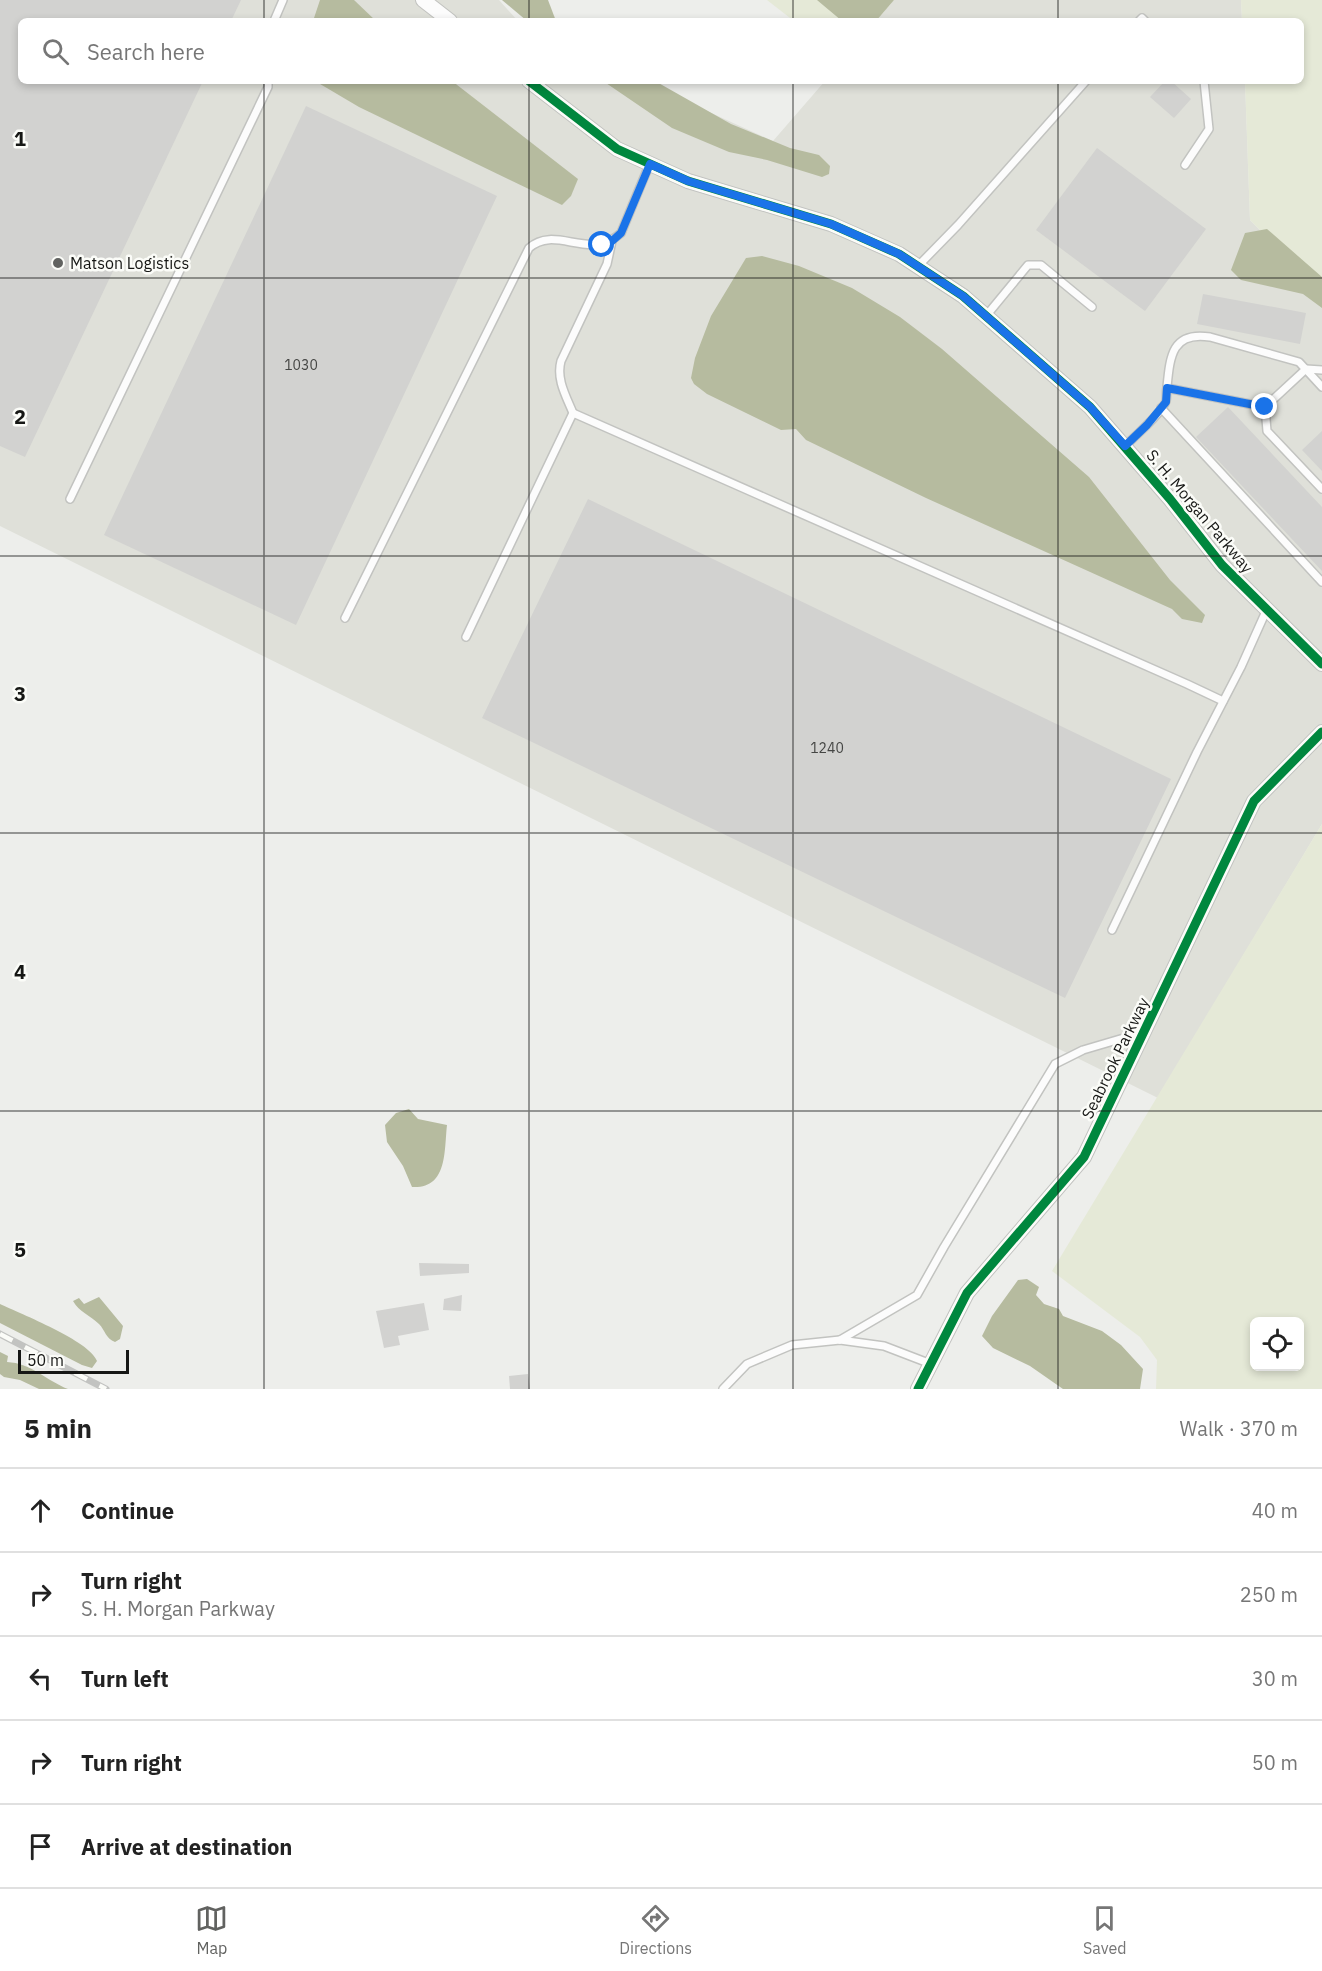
<!DOCTYPE html>
<meta charset="utf-8">
<style>
body{margin:0;font-family:"IBM Plex Sans",sans-serif;background:#f6f6f6;color:#222}
.controls{position:absolute;right:18px;bottom:18px;display:grid;overflow:hidden;border-radius:9px;box-shadow:0 3px 9px #0003}
.controls button{width:54px;height:54px;display:grid;place-items:center;padding:0;border:0;border-bottom:2px solid #e0e0e0;background:#fff;color:#222;font:30px sans-serif}
.scale{position:absolute;left:18px;bottom:15px;width:111px;box-sizing:border-box;padding-left:6px;border:3px solid #161715;border-top:0;font-size:16px;line-height:21px;white-space:nowrap;color:#161715;-webkit-text-stroke:4px #fbfcf8;paint-order:stroke}
.stop{position:absolute;width:18px;height:18px;margin:-14px;border:4px solid #1a73e8;border-radius:50%;background:#fff}
.stop.end{background:#1a73e8;border-color:#fff;box-shadow:0 2px 6px #0008}
.list{margin:0;padding:0;list-style:none}
h2{display:flex;justify-content:space-between;align-items:center;height:78px;margin:0;padding:0 24px;font-size:26px}
h2 small{font-size:20px;font-weight:400;color:#767676}
.list li{display:grid;grid-template-columns:39px 1fr auto;gap:18px;align-items:center;box-sizing:border-box;height:84px;padding:0 24px;border-top:2px solid #e0e0e0}
.list b{display:block;font-size:22px;white-space:nowrap}
.list p{margin:0;font-size:20px;white-space:nowrap;color:#767676}
.list em{font-size:20px;font-style:normal;color:#767676}
.icon{flex:none;width:33px;height:33px;fill:none;stroke:currentColor;stroke-width:2;stroke-linecap:round;stroke-linejoin:round}
.map{position:relative;flex:none;width:1322px;height:1389px;overflow:hidden}
.search{position:absolute;background:#fff;box-shadow:0 3px 9px #0003;left:18px;right:18px;top:18px;height:66px;display:flex;align-items:center;gap:15px;box-sizing:border-box;padding:0 21px;border-radius:9px;color:#767676;font-size:22px}
.sheet{height:498px;background:#fff}
nav{display:flex;justify-content:space-around;align-items:center;box-sizing:border-box;height:84px;border-top:2px solid #e0e0e0;background:#fff;font-size:16px;color:#767676}
nav a{display:grid;justify-items:center;gap:3px}
nav .on{color:#616260}
.map>svg:first-child{display:block}
.built{fill:#dfe0d9}
.green{fill:#e5e9d7;fill-rule:evenodd}
.water{fill:#b6bb9f}
.building{fill:#d2d2d0}
.lines{fill:none;stroke-linecap:round;stroke-linejoin:round}
.lane-casing{stroke:#c2c3c0;stroke-width:10}
.street-casing{stroke:#c2c3c0;stroke-width:16}
.lane{stroke:#fcfcfc;stroke-width:7}
.street{stroke:#fcfcfc;stroke-width:14}
.rail-casing{stroke:#c2c3c1;stroke-width:7}
.rail{stroke:#fbfcf8;stroke-width:4.5;stroke-dasharray:14;stroke-linecap:butt}
.cycleway-casing{stroke:#fbfcf8;stroke-width:13}
.cycleway{stroke:#00873e;stroke-width:9}
.route{stroke:#1a73e8;stroke-width:8}
.grid{fill:none;stroke:#161715;stroke-width:1.5;stroke-opacity:0.55}
.poi-dot{fill:#616260;stroke:#fbfcf8;stroke-width:2}
.labels{text-anchor:middle;dominant-baseline:central;stroke-width:5;stroke-linejoin:round;paint-order:stroke}
.number-label{font-size:14px;fill:#454644}
.poi-label{font-size:16px;fill:#161715;stroke:#fbfcf8;text-anchor:start}
.street-label{font-size:16px;fill:#161715;stroke:#fbfcf8}
.grid-label{font-size:20px;text-anchor:middle;font-weight:bold;fill:#161715;stroke:#fbfcf8;stroke-width:5;stroke-linejoin:round;paint-order:stroke}
</style>
<div class="map">
<svg width="1322" height="1389" viewBox="0 0 1322 1389">
<rect width="100%" height="100%" fill="#edeeeb"/>
<!-- built -->
<g class="built">
<polygon points="0,0 499,0 518,21 21,21 21,81 641,81 773,141 825,81 1245,81 1250,220 1322,292 1322,824 1158,1098 0,526"/>
<polygon points="894,0 1241,0 1242,21 876,21"/>
</g>
<!-- green -->
<g class="green">
<polygon points="767,0 894,0 876,21 794,21"/>
<polygon points="1241,0 1322,0 1322,292 1250,220 1245,81 1301,81 1301,21 1242,21"/>
<path d="M1322 824V1389H1156L1157 1360 1140 1337 1052 1271ZM1254 1322H1300V1366H1254Z"/>
</g>
<!-- water -->
<g class="water">
<polygon points="320,0 354,0 376,21 313,21"/>
<polygon points="502,0 548,0 556,21 527,21"/>
<polygon points="817,0 894,0 876,21 842,21"/>
<polygon points="315,81 452,81 578,179 571,196 562,205 359,107"/>
<polygon points="603,81 655,81 731,124 790,148 819,155 830,166 829,174 822,177 767,160 729,152 672,128"/>
<polygon points="1267,229 1322,277 1322,308 1303,294 1241,280 1231,270 1245,233"/>
<polygon points="762,256 799,266 852,288 900,317 942,349 1089,477 1170,580 1205,615 1202,623 1182,619 1172,609 926,498 806,440 796,429 781,430 707,394 694,384 691,378 695,358 711,316 746,258"/>
<path d="M409 1109 418 1119 447 1125C444 1151 448 1189 412 1187L403 1166 387 1142 385 1125 396 1113Z"/>
<polygon points="1027,1279 1039,1287 1036,1295 1044,1304 1059,1309 1063,1316 1102,1331 1121,1345 1143,1369 1140,1389 1063,1389 1030,1366 993,1348 982,1336 992,1316 1018,1280"/>
<path d="M99 1297 123 1326 120 1339 115 1342C106 1339 105 1330 99 1324 90 1315 79 1312 73 1301L79 1298 84 1304Z"/>
<path d="M0 1304C21 1314 90 1341 97 1361L92 1368 82 1365 0 1323Z"/>
<path d="M0 1352 8 1356 7 1362C31 1363 47 1381 68 1389H39L20 1380 4 1377 0 1374Z"/>
</g>
<!-- building -->
<g class="building">
<polygon points="0,0 241,0 231,21 21,21 21,81 203,81 25,457 0,446"/>
<polygon points="1165,81 1171,81 1191,99 1174,118 1150,97"/>
<polygon points="306,106 497,196 296,625 104,535"/>
<polygon points="1097,148 1206,229 1145,311 1036,230"/>
<polygon points="1203,294 1306,313 1300,344 1197,324"/>
<polygon points="1228,407 1322,507 1322,571 1196,437"/>
<polygon points="1322,431 1322,471 1302,450"/>
<polygon points="588,499 1171,779 1065,998 482,718"/>
<polygon points="419,1263 469,1264 469,1273 420,1276"/>
<polygon points="462,1295 461,1311 443,1310 444,1299"/>
<polygon points="424,1303 429,1330 398,1336 400,1345 384,1348 376,1311"/>
<polygon points="528,1374 530,1389 510,1389 509,1376"/>
</g>
<g class="lines">
<defs>
<g id="lane">
<polyline points="274,21 283,0"/>
<polyline points="1139,21 1142,18 1145,21"/>
<polyline points="1185,165 1209,129 1204,81"/>
<polyline points="918,266 958,225 1086,81"/>
<polyline points="986,316 1028,265 1041,265 1092,307"/>
<polyline points="1322,370 1306,369 1265,407 1267,431 1322,489"/>
<polyline points="1167,388 1265,407"/>
<polyline points="1161,408 1322,582"/>
<polyline points="573,413 1187,684 1223,701"/>
<path d="M1125 446C1134 437 1162 413 1166 401 1167 397 1166 391 1167 387 1170 356 1172 331 1210 337L1299 362 1322 387"/>
<polyline points="70,499 268,87 268,81"/>
<path d="M345 618 529 248C556 224 589 262 621 233L650 163"/>
<path d="M466 637 573 413C566 396 556 379 561 361L607 264 612 241"/>
<polyline points="1112,930 1197,752 1241,667 1267,609"/>
<polyline points="840,1340 917,1295 944,1247 1055,1064 1083,1050 1144,1032"/>
<polyline points="723,1389 747,1364 792,1345 840,1340 884,1346 931,1364"/>
</g>
<g id="street">
<polyline points="423,0 450,21"/>
<polyline points="529,81 617,149 688,181 831,224 899,254 963,296 1090,407 1170,499 1222,565 1322,664"/>
<polyline points="918,1389 967,1293 1084,1157 1254,801 1322,732"/>
</g>
</defs>
<!-- lane casing -->
<use href="#lane" class="lane-casing"/>
<!-- street casing -->
<use href="#street" class="street-casing"/>
<!-- lane -->
<use href="#lane" class="lane"/>
<!-- street -->
<use href="#street" class="street"/>
<defs>
<polyline id="rail" points="0,1334 106,1389"/>
</defs>
<!-- rail casing -->
<use href="#rail" class="rail-casing"/>
<!-- rail -->
<use href="#rail" class="rail"/>
<defs>
<g id="cycleway">
<polyline points="529,81 617,149 688,181 831,224 899,254 963,296 1090,407 1170,499 1222,565 1322,664"/>
<polyline points="918,1389 967,1293 1084,1157 1254,801 1322,732"/>
</g>
</defs>
<!-- cycleway casing -->
<use href="#cycleway" class="cycleway-casing"/>
<!-- cycleway -->
<use href="#cycleway" class="cycleway"/>
</g>
<g class="lines">
<!-- route -->
<polyline class="route" points="602,245 612,241 621,233 650,164 688,181 831,224 899,254 963,296 1090,407 1125,446 1147,425 1166,402 1167,388 1265,407"/>
</g>
<!-- grid -->
<path class="grid" d="M264 0V21M529 0V21M793 0V21M1058 0V21M264 81V1389M529 81V1389M793 81V1389M1058 81V1389M0 278H1322M0 556H1322M0 833H1322M0 1111H1322"/>
<!-- markers -->
<circle class="poi-dot" cx="58" cy="263" r="6"/>
<g class="labels">
<!-- number labels -->
<g class="number-label">
<text x="301" y="365">1030</text>
<text x="827" y="748">1240</text>
</g>
<!-- poi labels -->
<g class="poi-label">
<text x="70" y="263">Matson Logistics</text>
</g>
<!-- street labels -->
<g class="street-label">
<text transform="translate(1200 511) rotate(50)">S. H. Morgan Parkway</text>
<text transform="translate(1115 1058) rotate(-64)">Seabrook Parkway</text>
</g>
</g>
<g class="grid-label">
<text x="20" y="146">1</text>
<text x="20" y="424">2</text>
<text x="20" y="701">3</text>
<text x="20" y="979">4</text>
<text x="20" y="1257">5</text>
</g>
</svg>
<div class="controls">
<button><svg class="icon" aria-label="locate" viewBox="0 0 24 24"><circle cx="12" cy="12" r="6"/><path d="M12 2v4M12 18v4M2 12h4M18 12h4"/></svg></button>
</div>
<div class="scale">50 m</div>
<div class="stop" style="left:602px;top:245px"></div>
<div class="stop end" style="left:1265px;top:407px"></div>
<div class="search"><svg class="icon" aria-label="search" viewBox="0 0 24 24"><circle cx="10" cy="10" r="6"/><path d="M15 15l6 6"/></svg>Search here</div>
</div>
<section class="sheet">
<h2>5 min<small>Walk · 370 m</small></h2>
<ul class="list">
<li><svg class="icon" aria-label="ahead" viewBox="0 0 24 24"><path d="M12 20V5M6 11l6-6 6 6"/></svg><div><b>Continue</b></div><em>40 m</em></li>
<li><svg class="icon" aria-label="right" viewBox="0 0 24 24"><path d="M7 20v-9h11M14 6l5 5-5 5"/></svg><div><b>Turn right</b><p>S. H. Morgan Parkway</p></div><em>250 m</em></li>
<li><svg class="icon" aria-label="left" viewBox="0 0 24 24"><path d="M17 20v-9H6M10 6l-5 5 5 5"/></svg><div><b>Turn left</b></div><em>30 m</em></li>
<li><svg class="icon" aria-label="right" viewBox="0 0 24 24"><path d="M7 20v-9h11M14 6l5 5-5 5"/></svg><div><b>Turn right</b></div><em>50 m</em></li>
<li><svg class="icon" aria-label="arrive" viewBox="0 0 24 24"><path d="M6 21V4h12l-3 4 3 4H6"/></svg><div><b>Arrive at destination</b></div></li>
</ul>
</section>
<nav>
<a class="on"><svg class="icon" aria-label="map" viewBox="0 0 24 24"><path d="M3 6l6-2 6 2 6-2v14l-6 2-6-2-6 2zM9 4v14M15 6v14"/></svg>Map</a>
<a><svg class="icon" aria-label="directions" viewBox="0 0 24 24"><path d="M12 3l9 9-9 9-9-9zM9 14v-3h6M13 9l2 2-2 2"/></svg>Directions</a>
<a><svg class="icon" aria-label="saved" viewBox="0 0 24 24"><path d="M7 4h10v16l-5-4-5 4z"/></svg>Saved</a>
</nav>
